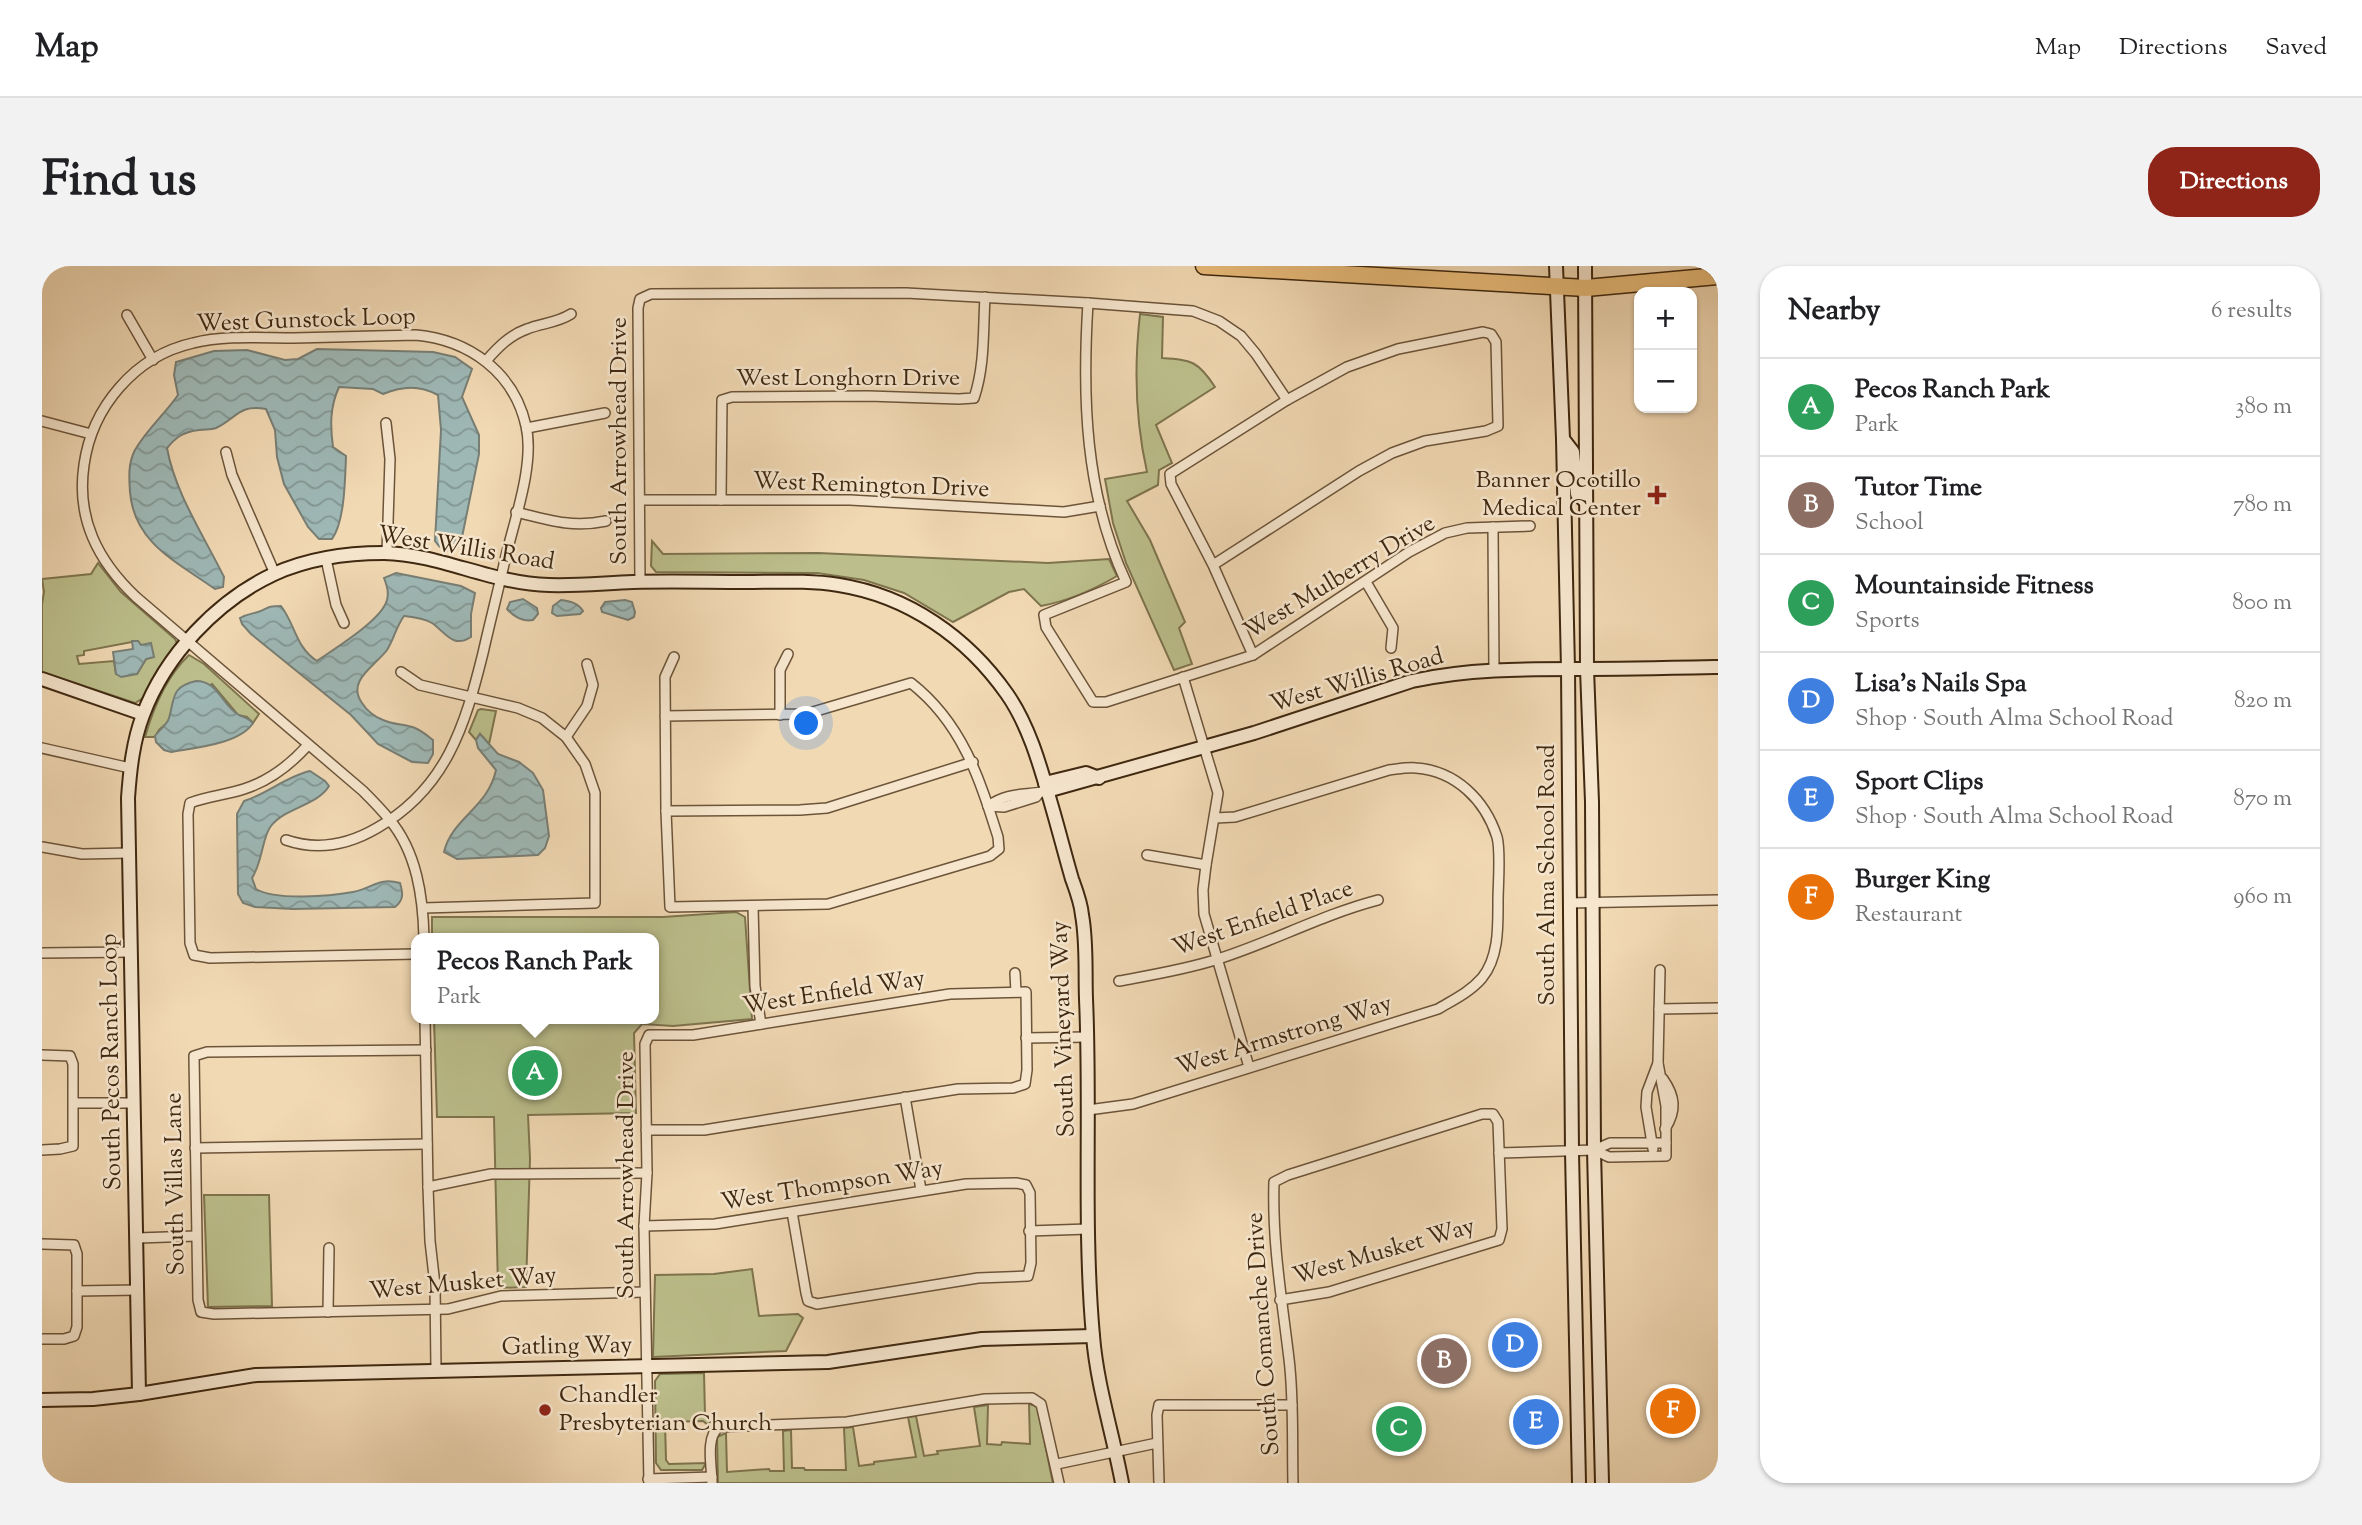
<!DOCTYPE html>
<meta charset="utf-8">
<style>
body{margin:0;font-family:"Sorts Mill Goudy",serif;background:#f2f2f2;color:#202124}
.controls{position:absolute;right:21px;top:21px;display:grid;overflow:hidden;border-radius:14px;box-shadow:0 2px 5px #0004}
.controls button{width:63px;height:63px;display:grid;place-items:center;padding:0;border:0;border-bottom:2px solid #e0e0e0;background:#fff;color:#202124;font:35px sans-serif}
.you{position:absolute;left:765px;top:458px;width:24px;height:24px;margin:-18px;border:5px solid #fff;border-radius:50%;background:#1a73e8;box-shadow:0 0 0 10px #1a73e833}
.badge{display:grid;place-items:center;width:46px;height:46px;border-radius:50%;background:#8f2418;color:#fff;font-size:23px;font-weight:700}
.pin{position:absolute;translate:-50% -50%;border:4px solid #fff;box-shadow:0 2px 7px #0006}
.popup{position:absolute;left:369px;top:667px;width:248px;height:91px;box-sizing:border-box;display:grid;place-content:center;border-radius:14px;background:#fff;filter:drop-shadow(0 2px 5px #0005);font-size:23px;white-space:nowrap;color:#757577}
.popup b{font-size:26px;color:#202124}
.popup::after{content:'';position:absolute;left:50%;top:100%;margin-left:-14px;border:14px solid transparent;border-top-color:#fff}
.list{margin:0;padding:0;list-style:none}
h2{display:flex;justify-content:space-between;align-items:center;height:91px;margin:0;padding:0 28px;font-size:30px}
h2 small{font-size:23px;font-weight:400;color:#757577}
.list li{display:grid;grid-template-columns:46px 1fr auto;gap:21px;align-items:center;box-sizing:border-box;height:98px;padding:0 28px;border-top:2px solid #e0e0e0}
.list b{display:block;font-size:26px;white-space:nowrap}
.list p{margin:0;font-size:23px;white-space:nowrap;color:#757577}
.list em{font-size:23px;font-style:normal;color:#757577}
.map{position:relative;flex:none;width:1676px;height:1217px;overflow:hidden;border-radius:28px}
header{display:flex;align-items:center;gap:42px;box-sizing:border-box;height:98px;padding:0 35px;background:#fff;border-bottom:2px solid #e0e0e0}
header strong{font-size:33px}
nav{display:flex;gap:38px;margin-inline-start:auto;font-size:24px}
.intro{display:flex;align-items:center;justify-content:space-between;box-sizing:border-box;height:168px;padding:0 42px}
h1{margin:0;font-size:49px}
.button{padding:18px 32px;border-radius:28px;background:#8f2418;color:#fff;font-size:24px;font-weight:700}
main{display:flex;gap:42px;padding:0 42px}
aside{flex:1;background:#fff;border-radius:28px;box-shadow:0 2px 5px #0004}
.map>svg:first-child{display:block}
.green{fill:#bcbf8c;stroke:#7e744e;stroke-width:2;fill-rule:evenodd}
.water{fill:url(#water-waves);stroke:#787e74;stroke-width:2}
.lines{fill:none;stroke-linecap:round;stroke-linejoin:round}
.street-casing{stroke:#6c5439;stroke-width:12}
.secondary-casing{stroke:#3f2810;stroke-width:16}
.highway-casing{stroke:#3f2810;stroke-width:19}
.street{stroke:#f6e6ce;stroke-width:9}
.secondary{stroke:#f6e6ce;stroke-width:12}
.highway{stroke:#e8bc7a;stroke-width:16}
.poi-dot{fill:#8f2418;stroke:#f6e6ce;stroke-width:2.5}
.labels{text-anchor:middle;dominant-baseline:central;stroke-width:5;stroke-linejoin:round;paint-order:stroke}
.street-label{font-size:24px;fill:#3f2810;stroke:#f6e6ce}
.poi-label{font-size:24px;fill:#3f2810;stroke:#f6e6ce;text-anchor:end}
</style>
<header>
<strong>Map</strong>
<nav><a>Map</a><a>Directions</a><a>Saved</a></nav>
</header>
<div class="intro"><h1>Find us</h1><a class="button">Directions</a></div>
<main>
<div class="map">
<svg width="1676" height="1217" viewBox="0 0 1676 1217">
<defs>
<pattern id="water-waves" width="16" height="10" patternUnits="userSpaceOnUse" patternTransform="scale(1.75)"><rect width="16" height="10" fill="#9eb8b6"/><path d="M0 5q4-4 8 0t8 0" fill="none" stroke="#829693"/></pattern>
</defs>
<rect width="100%" height="100%" fill="#f1d9b4"/>
<filter id="stains"><feTurbulence type="fractalNoise" baseFrequency=".00286" numOctaves="4"/><feColorMatrix values="0 0 0 0 .2 0 0 0 0 .09 0 0 0 0 .02 0 0 0 .5 -.17"/></filter>
<radialGradient id="worn" r=".72"><stop offset=".6" stop-color="#630" stop-opacity="0"/><stop offset="1" stop-color="#630" stop-opacity=".3"/></radialGradient>
<!-- green -->
<g class="green">
<path d="M1098 48 1121 51 1120 92C1150 94 1156 95 1173 121L1114 159 1130 197 1117 204 1116 219 1085 235 1108 274 1143 356 1137 362 1150 398 1132 404 1084 297 1071 257 1063 213 1105 206C1093 153 1092 101 1098 48Z"/>
<path d="M610 275 621 288 776 287 1006 297 1067 293 1075 310C1051 324 1026 335 999 340L982 323 967 326 911 356 862 327 822 314 775 307 614 306 609 300Z"/>
<path d="M56 297 79 326 133 373 135 377 115 406 103 431 93 437 0 406V338L2 326 0 313 49 308ZM95 375 111 391 104 393 95 408H74L72 395 37 398 35 390 42 389V385Z"/>
<path d="M147 389 162 398 217 448 211 457 205 451 196 449 170 418 117 464 113 471H103C111 443 125 410 147 389Z"/>
<polygon points="439,443 454,445 447,478 438,468 434,474 427,466 436,444"/>
<polygon points="694,646 703,651 710,753 631,760 600,758 592,767 594,847 486,849 488,893 484,1021 456,1022 452,851 395,851 392,753 612,753 612,672 390,672 390,651 621,651"/>
<polygon points="162,929 227,929 230,1040 166,1041"/>
<polygon points="710,1003 717,1050 756,1048 761,1052 744,1085 611,1091 613,1009 672,1008"/>
<polygon points="662,1107 663,1149 669,1155 666,1159 661,1155 623,1156 624,1194 627,1198 664,1197 660,1204 619,1204 614,1197 613,1115 618,1108"/>
<polygon points="987,1138 995,1140 1011,1217 676,1217 675,1171 684,1167 685,1206 727,1203 728,1205 742,1205 741,1165 749,1164 750,1202 762,1202 763,1204 804,1204 802,1162 811,1161 817,1200 832,1198 832,1196 874,1191 866,1151 874,1150 882,1190 896,1188 895,1185 938,1180 932,1141 946,1139 945,1178 959,1179 960,1176 988,1178"/>
</g>
<!-- water -->
<g class="water">
<path d="M275 83 391 86 413 91 430 103 420 131 437 169V188L419 276 414 283 404 285 397 280 393 275 399 164 396 129C377 119 361 120 341 128L331 123 297 121C288 141 288 159 291 181L304 190C303 212 303 255 290 273H277L266 261 242 218 235 191 233 164 224 143C197 138 195 152 174 162 169 164 163 163 157 164 142 166 135 170 125 182 133 227 162 270 182 311L181 321 173 323C135 296 92 277 88 226 87 212 86 197 93 184 105 163 123 148 136 129L132 109 134 96 172 85 205 84 243 94 256 93Z"/>
<path d="M354 307 419 320 433 327 429 348V371C411 383 403 366 390 357 381 352 371 351 362 350 354 361 352 373 345 384 333 400 304 415 320 437 325 445 333 451 341 454 352 459 363 458 373 462 380 465 386 470 391 474V488L386 497 370 496 336 478 309 449 209 368 200 358 198 352C205 348 209 348 216 346 227 342 224 340 239 340 253 358 254 382 275 395 292 383 340 354 345 334 347 326 345 320 342 312Z"/>
<path d="M481 333 495 342 496 348 491 354C480 356 472 351 465 343L468 336Z"/>
<path d="M519 334C528 335 536 337 541 345L538 348 515 350 510 347 511 340Z"/>
<polygon points="583,334 590,336 593,346 592,351 586,354 560,346 559,342 563,336"/>
<polygon points="90,375 96,375 99,379 109,377 112,391 104,393 95,408 79,411 74,408 71,386 91,383"/>
<path d="M154 415C177 415 179 439 197 449 203 452 206 451 211 457 198 478 152 482 129 486L122 484 114 476 113 470C117 464 125 459 127 452 133 431 129 421 154 415Z"/>
<path d="M438 468 456 488 477 496 491 507 501 524 507 570 503 582 496 589 415 593 402 586C410 552 446 542 454 504L436 482 434 474Z"/>
<path d="M268 505 283 515 287 520C275 540 244 541 229 560 220 571 221 595 210 612L214 623C234 635 289 630 311 626 331 622 337 611 358 617 361 627 362 634 353 641L251 643 213 641 201 637 196 628 195 548 202 535C225 528 245 510 268 505Z"/>
</g>
<g class="lines">
<defs>
<g id="street">
<path d="M1046 37C1040 132 1043 228 1084 316L1002 349 1004 361 1051 436H1064L1211 389 1367 286 1403 267 1425 262 1488 260"/>
<polyline points="85,49 111,94"/>
<path d="M444 95C456 81 468 69 485 63 500 57 515 57 529 48"/>
<polyline points="0,155 49,168"/>
<polyline points="344,157 348,193 345,287"/>
<polyline points="485,162 563,147"/>
<polyline points="184,186 190,209 233,308"/>
<polyline points="598,234 808,234 1022,246 1058,240"/>
<path d="M679 234 680 134 690 131 826 130 917 133 932 132C943 100 941 64 943 31"/>
<path d="M474 246C506 254 530 262 564 255"/>
<polyline points="1451,261 1452,405"/>
<polyline points="284,293 294,339 302,357"/>
<polyline points="1171,299 1317,205 1350,187 1383,175 1444,165 1456,160 1454,76 1449,68 1441,66 1356,83 1305,101 1245,134 1128,208 1129,218 1171,299 1211,389"/>
<polyline points="598,316 596,42 598,33 609,28 864,27 1046,37 1151,45 1177,55 1199,70 1214,88 1245,134"/>
<polyline points="1324,316 1351,362 1349,382"/>
<polyline points="359,406 378,419 476,442 500,452 524,471 543,498 553,527 553,637 381,642"/>
<polyline points="1141,411 1176,527 1164,599 1161,624 1162,648 1207,801"/>
<polyline points="738,449 738,404 746,388"/>
<path d="M623 450 764 448 869 417C920 457 937 511 956 571L957 583 948 590 786 638 628 641 624 545 623 411 632 391"/>
<polyline points="524,471 545,440 551,419 545,398"/>
<path d="M266 479C249 498 227 515 202 523 184 529 165 530 148 537L146 548 148 677 152 689 168 692 374 688"/>
<polyline points="0,482 88,502"/>
<path d="M946 540C968 525 983 530 1005 525"/>
<polyline points="946,540 962,541 994,531 997,527"/>
<polyline points="624,545 758,544 785,542 931,496"/>
<path d="M244 574C276 585 306 579 335 562 404 523 423 460 441 387 448 356 456 325 463 294 472 255 493 198 484 160 472 106 427 74 374 69 333 70 293 71 252 72 219 72 183 69 151 77 93 90 50 141 42 199 34 253 56 295 94 331L321 525C330 534 339 543 347 553 375 586 381 631 382 672"/>
<polyline points="0,581 40,588 87,587"/>
<polyline points="1105,589 1164,599"/>
<polyline points="1527,637 1676,634"/>
<polyline points="711,640 713,720 719,758"/>
<polyline points="0,687 89,686"/>
<polyline points="973,707 974,726"/>
<path d="M1077 715C1109 709 1141 704 1173 694 1228 677 1279 649 1336 634"/>
<polyline points="1617,743 1676,742"/>
<polyline points="383,753 386,921 388,975 393,1019 394,1104"/>
<polyline points="984,772 1046,771"/>
<polyline points="384,784 165,786 152,790 156,1034 159,1046 172,1048 406,1043 459,1030 603,1026"/>
<polyline points="0,789 28,790 31,798 31,880 18,883 0,884"/>
<path d="M1621 813C1633 830 1635 844 1623 863"/>
<polyline points="863,831 879,924"/>
<polyline points="32,837 91,837"/>
<path d="M1046 844 1091 838 1396 743C1411 734 1428 726 1440 712 1457 691 1456 661 1456 635 1456 619 1459 585 1455 571 1443 534 1414 505 1374 502 1366 501 1356 503 1347 504L1193 551 1173 552"/>
<polyline points="604,864 662,864 916,823 971,822 983,818 985,804 984,726 908,728 651,769 607,769 603,778 605,907 602,960 607,1217"/>
<polyline points="153,882 385,878"/>
<polyline points="1611,883 1604,841 1605,826 1616,797"/>
<polyline points="1552,884 1567,891 1624,890 1624,840 1616,797 1618,704"/>
<polyline points="1457,887 1552,884 1568,877 1624,877"/>
<polyline points="386,921 449,908 605,907"/>
<polyline points="602,960 673,958 924,918 974,917 984,919 988,927 989,997 986,1010 936,1012 775,1038 766,1035 764,1027 750,946"/>
<polyline points="987,965 1046,963"/>
<polyline points="96,972 154,970"/>
<polyline points="0,978 32,979 35,988 35,1061 32,1070 22,1073 0,1073"/>
<polyline points="35,1025 96,1024"/>
<path d="M1238 1034 1287 1026 1457 974 1460 963 1456 856 1451 848H1440L1246 909 1232 916C1230 976 1240 1034 1247 1093 1252 1134 1250 1176 1251 1217"/>
<polyline points="286,1046 287,982"/>
<polyline points="1015,1198 1115,1177"/>
<polyline points="606,1213 670,1211"/>
<path d="M670 1217C670 1201 663 1171 677 1161L805 1156 943 1133 990 1132 999 1138 1017 1217"/>
<polyline points="1117,1217 1115,1149 1117,1139 1250,1139"/>
</g>
<g id="secondary">
<polyline points="1514,0 1521,173 1526,403 1530,886 1537,1217"/>
<polyline points="1543,0 1545,403 1550,536 1552,884 1560,1217"/>
<polyline points="1521,173 1531,186 1535,228 1543,235"/>
<polyline points="0,413 101,448"/>
<polyline points="1003,517 1044,507 1057,512"/>
<path d="M1005 525 1212 467 1370 415C1425 403 1480 403 1536 403 1583 403 1629 402 1676 401"/>
<path d="M97 1128 86 532C88 504 91 475 101 449 123 390 174 335 232 308 265 293 305 287 342 287 398 288 450 318 507 319 535 320 563 317 591 316 628 315 666 316 703 316 735 316 766 314 797 319 866 330 925 371 965 428 988 461 999 503 1010 541 1017 565 1023 589 1030 613 1034 624 1039 637 1040 649 1045 676 1043 706 1044 733 1049 845 1041 958 1051 1070 1055 1120 1071 1168 1080 1217"/>
<polyline points="0,1134 51,1133 97,1128 214,1109 786,1096 940,1073 1051,1070"/>
</g>
<polyline id="highway" points="1162,0 1544,22 1676,10"/>
</defs>
<!-- street casing -->
<use href="#street" class="street-casing"/>
<!-- secondary casing -->
<use href="#secondary" class="secondary-casing"/>
<!-- highway casing -->
<use href="#highway" class="highway-casing"/>
<!-- street -->
<use href="#street" class="street"/>
<!-- secondary -->
<use href="#secondary" class="secondary"/>
<!-- highway -->
<use href="#highway" class="highway"/>
</g>
<!-- markers -->
<g class="poi-dot">
<path d="M1611.5 218.5h7v7h7v7h-7v7h-7v-7h-7v-7h7z"/>
<circle cx="503" cy="1144" r="7"/>
</g>
<g class="labels">
<!-- street labels -->
<g class="street-label">
<text transform="translate(264 55) rotate(-2)">West Gunstock Loop</text>
<text x="806" y="113">West Longhorn Drive</text>
<text transform="translate(578 175) rotate(-90)">South Arrowhead Drive</text>
<text transform="translate(829 220) rotate(2)">West Remington Drive</text>
<text transform="translate(424 283) rotate(9)">West Willis Road</text>
<text transform="translate(1298 312) rotate(-31)">West Mulberry Drive</text>
<text transform="translate(1315 415) rotate(-16)">West Willis Road</text>
<text transform="translate(1506 609) rotate(-90)">South Alma School Road</text>
<text transform="translate(1221 653) rotate(-19)">West Enfield Place</text>
<text transform="translate(792 727) rotate(-9)">West Enfield Way</text>
<text transform="translate(1022 763) rotate(-92)">South Vineyard Way</text>
<text transform="translate(1242 770) rotate(-17)">West Armstrong Way</text>
<text transform="translate(70 796) rotate(-91)">South Pecos Ranch Loop</text>
<text transform="translate(585 909) rotate(-90)">South Arrowhead Drive</text>
<text transform="translate(134 918) rotate(-91)">South Villas Lane</text>
<text transform="translate(790 920) rotate(-9)">West Thompson Way</text>
<text transform="translate(1342 986) rotate(-16)">West Musket Way</text>
<text transform="translate(421 1018) rotate(-5)">West Musket Way</text>
<text transform="translate(1222 1068) rotate(-94)">South Comanche Drive</text>
<text transform="translate(525 1081) rotate(-1)">Gatling Way</text>
</g>
<!-- poi labels -->
<g class="poi-label">
<text x="1599" y="215">Banner Ocotillo<tspan x="1599" dy="28">Medical Center</tspan></text>
<text x="517" y="1130" text-anchor="start">Chandler<tspan x="517" dy="28">Presbyterian Church</tspan></text>
</g>
</g>
<rect width="100%" height="100%" filter="url(#stains)"/>
<rect width="100%" height="100%" fill="url(#worn)"/>
</svg>
<div class="controls">
<button>+</button>
<button>−</button>
</div>
<div class="you"></div>
<div class="pin badge" style="left:493px;top:807px;background:#2e9e5b">A</div>
<div class="popup"><b>Pecos Ranch Park</b>Park</div>
<div class="pin badge" style="left:1402px;top:1095px;background:#8d6e63">B</div>
<div class="pin badge" style="left:1357px;top:1163px;background:#2e9e5b">C</div>
<div class="pin badge" style="left:1473px;top:1079px;background:#3f7fe0">D</div>
<div class="pin badge" style="left:1494px;top:1156px;background:#3f7fe0">E</div>
<div class="pin badge" style="left:1631px;top:1145px;background:#e8710a">F</div>
</div>
<aside>
<h2>Nearby<small>6 results</small></h2>
<ul class="list">
<li><span class="badge" style="background:#2e9e5b">A</span><div><b>Pecos Ranch Park</b><p>Park</p></div><em>380 m</em></li>
<li><span class="badge" style="background:#8d6e63">B</span><div><b>Tutor Time</b><p>School</p></div><em>780 m</em></li>
<li><span class="badge" style="background:#2e9e5b">C</span><div><b>Mountainside Fitness</b><p>Sports</p></div><em>800 m</em></li>
<li><span class="badge" style="background:#3f7fe0">D</span><div><b>Lisa's Nails Spa</b><p>Shop · South Alma School Road</p></div><em>820 m</em></li>
<li><span class="badge" style="background:#3f7fe0">E</span><div><b>Sport Clips</b><p>Shop · South Alma School Road</p></div><em>870 m</em></li>
<li><span class="badge" style="background:#e8710a">F</span><div><b>Burger King</b><p>Restaurant</p></div><em>960 m</em></li>
</ul>
</aside>
</main>
